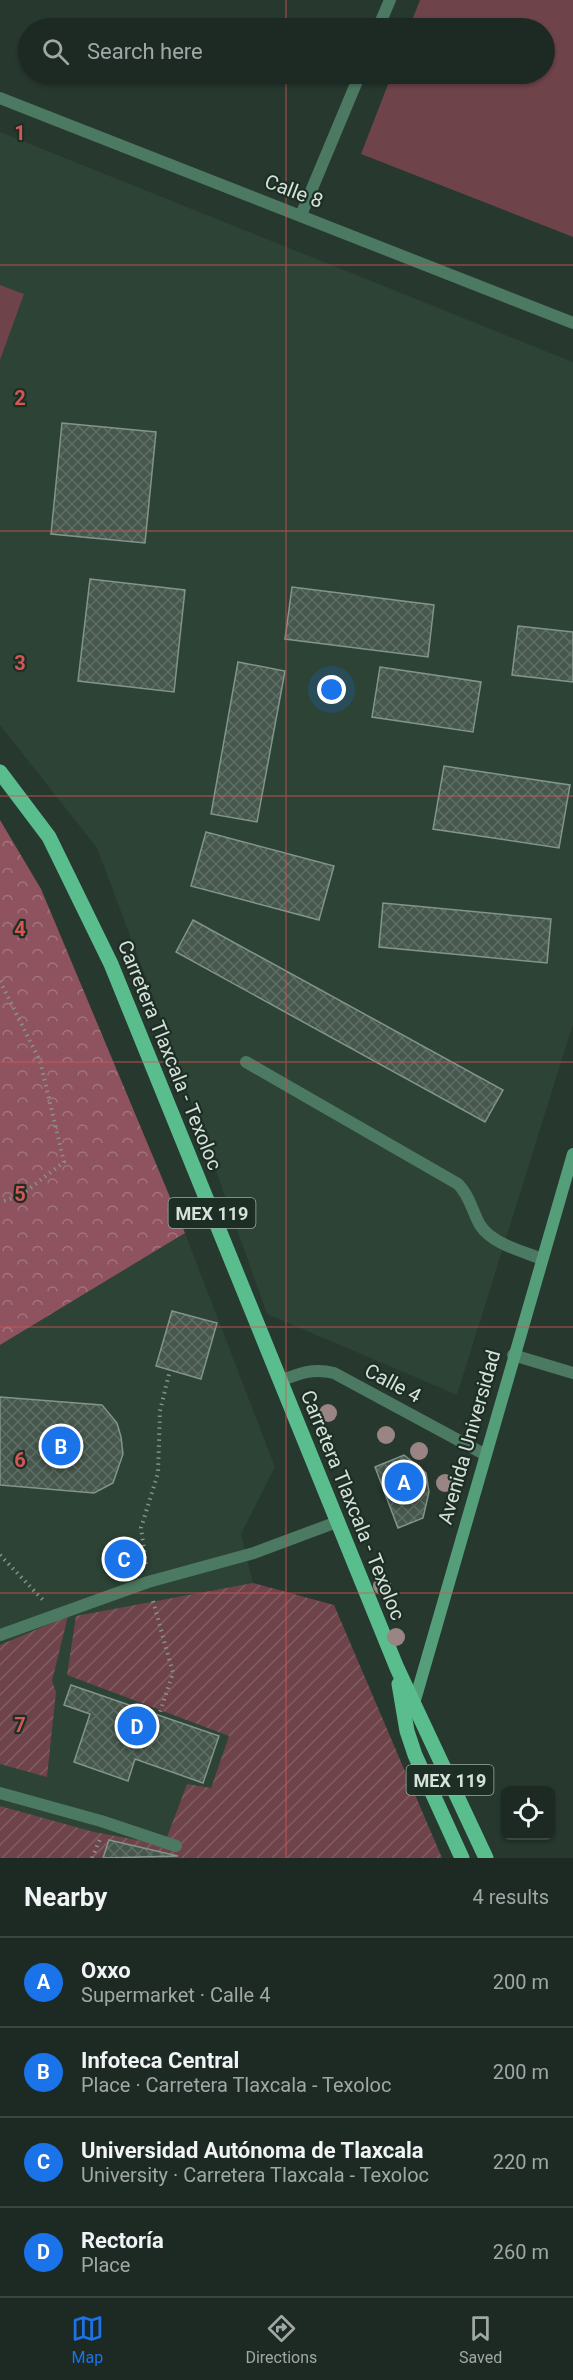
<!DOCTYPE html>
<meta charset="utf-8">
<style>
body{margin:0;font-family:Roboto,sans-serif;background:#2a3630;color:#f1f3f6}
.controls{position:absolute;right:18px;bottom:18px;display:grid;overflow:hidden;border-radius:9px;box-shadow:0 2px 4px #0004}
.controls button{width:54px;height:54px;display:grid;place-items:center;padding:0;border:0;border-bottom:2px solid #3b4641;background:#1d2a23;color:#f1f3f6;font:30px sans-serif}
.you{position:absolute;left:332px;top:690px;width:21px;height:21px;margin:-15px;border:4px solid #fff;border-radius:50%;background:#1a73e8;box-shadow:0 0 0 9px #1a73e833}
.badge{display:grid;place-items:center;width:39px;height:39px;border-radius:50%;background:#1a73e8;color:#fff;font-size:20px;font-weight:700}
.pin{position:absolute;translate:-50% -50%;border:3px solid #fff;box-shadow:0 2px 6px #0006}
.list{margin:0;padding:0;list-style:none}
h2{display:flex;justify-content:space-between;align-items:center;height:78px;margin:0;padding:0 24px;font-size:26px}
h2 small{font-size:20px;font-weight:400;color:#a0a7a6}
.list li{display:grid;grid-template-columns:39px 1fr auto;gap:18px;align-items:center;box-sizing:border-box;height:90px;padding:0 24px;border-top:2px solid #3b4641}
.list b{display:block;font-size:22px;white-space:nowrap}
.list p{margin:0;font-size:20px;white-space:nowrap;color:#a0a7a6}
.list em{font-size:20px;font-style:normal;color:#a0a7a6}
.icon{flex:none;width:33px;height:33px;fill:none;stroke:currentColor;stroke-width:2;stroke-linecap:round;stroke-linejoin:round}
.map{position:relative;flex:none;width:573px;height:1858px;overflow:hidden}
.search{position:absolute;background:#1d2a23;box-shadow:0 2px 4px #0004;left:18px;right:18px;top:18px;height:66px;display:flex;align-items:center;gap:15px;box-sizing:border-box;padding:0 21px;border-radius:33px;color:#a0a7a6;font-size:22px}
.sheet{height:438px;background:#1d2a23}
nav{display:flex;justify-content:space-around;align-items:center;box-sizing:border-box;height:84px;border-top:2px solid #3b4641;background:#1d2a23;font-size:16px;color:#a0a7a6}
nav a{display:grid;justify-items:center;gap:3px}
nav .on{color:#1a73e8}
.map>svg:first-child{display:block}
.built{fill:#2c4336}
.forest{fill:url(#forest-crowns)}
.garden{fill:url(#garden-furrows)}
.pitch{fill:#6e434a}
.building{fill:url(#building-cross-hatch);stroke:#82958a;stroke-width:1.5}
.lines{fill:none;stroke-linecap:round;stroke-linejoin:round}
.path{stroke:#85928b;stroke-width:4;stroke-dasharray:1.5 4.5;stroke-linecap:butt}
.lane{stroke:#4c7961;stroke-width:12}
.street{stroke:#4c7961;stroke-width:12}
.secondary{stroke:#549f7a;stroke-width:12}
.primary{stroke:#59bd8d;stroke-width:15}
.tree{fill:#9b8484}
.grid{fill:none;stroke:#d65655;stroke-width:1.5;stroke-opacity:0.55}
.labels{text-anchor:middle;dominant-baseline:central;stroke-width:4.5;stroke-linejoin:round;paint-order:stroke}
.shield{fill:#1d2e25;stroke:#9faba4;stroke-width:1.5}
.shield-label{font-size:18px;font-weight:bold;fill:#d7e1db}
.street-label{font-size:20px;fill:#d7e1db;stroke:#1d2e25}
.grid-label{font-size:20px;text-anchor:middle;font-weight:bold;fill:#d65655;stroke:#1d2e25;stroke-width:4.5;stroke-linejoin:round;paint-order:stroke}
</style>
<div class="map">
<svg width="573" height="1858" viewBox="0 0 573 1858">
<defs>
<pattern id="forest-crowns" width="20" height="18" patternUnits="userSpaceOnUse" patternTransform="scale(1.5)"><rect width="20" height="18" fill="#8e535e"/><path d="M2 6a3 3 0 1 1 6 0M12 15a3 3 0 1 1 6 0" fill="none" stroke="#a2747c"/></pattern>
<pattern id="garden-furrows" width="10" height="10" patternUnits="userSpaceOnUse" patternTransform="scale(1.5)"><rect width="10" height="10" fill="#6e434a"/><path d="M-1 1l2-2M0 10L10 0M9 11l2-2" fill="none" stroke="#825e64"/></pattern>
<pattern id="building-cross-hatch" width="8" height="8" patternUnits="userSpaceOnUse" patternTransform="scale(1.5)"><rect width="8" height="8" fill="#46574d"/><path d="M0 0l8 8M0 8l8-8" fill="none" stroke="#606f66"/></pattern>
</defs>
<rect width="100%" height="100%" fill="#27382f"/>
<!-- built -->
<g class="built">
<polygon points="0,132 573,362 573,1024 457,1395 267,1314 171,1045 97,848 0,725"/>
<polygon points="185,1233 275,1467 241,1534 253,1583 334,1605 442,1858 0,1858 0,1345"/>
</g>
<!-- forest -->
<polygon class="forest" points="0,820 41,889 185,1233 0,1345"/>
<!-- garden -->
<g class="garden">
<polygon points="253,1583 334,1605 442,1858 0,1858 0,1806 94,1832 164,1845 187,1784 211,1788 229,1736 67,1675 76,1616"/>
<polygon points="68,1616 52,1681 56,1692 47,1777 0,1764 0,1645"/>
</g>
<!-- pitch -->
<g class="pitch">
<polygon points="420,0 573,0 573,237 361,154 392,74 544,74 544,28 409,28"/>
<polygon points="0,285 24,294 0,360"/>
</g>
<!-- building -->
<g class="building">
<polygon points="62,423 156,432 145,543 51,534"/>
<polygon points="90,579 185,590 174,692 78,681"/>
<polygon points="292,587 434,605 428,657 285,639"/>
<polygon points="518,626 573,632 573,682 512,675"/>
<polygon points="238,662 285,671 257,822 211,814"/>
<polygon points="380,667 481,682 473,732 372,717"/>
<polygon points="444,766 570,785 559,848 433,829"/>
<polygon points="206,832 334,866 319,920 191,886"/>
<polygon points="383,903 551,919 547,963 379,947"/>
<polygon points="193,920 503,1090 485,1122 176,952"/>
<polygon points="172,1311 217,1323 201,1379 156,1366"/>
<polygon points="0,1397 102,1405 117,1423 121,1437 123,1454 113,1483 94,1493 0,1485"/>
<polygon points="404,1455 426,1473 429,1492 423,1518 398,1528 375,1467"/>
<polygon points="71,1685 219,1736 203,1783 135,1759 128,1781 74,1762 90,1714 64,1705"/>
<polygon points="109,1840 178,1856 103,1858"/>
</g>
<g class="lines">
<!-- path -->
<g class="path">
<polyline points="0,981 40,1061 64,1162 20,1196 0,1202"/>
<polyline points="0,1555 43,1600"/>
<polyline points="146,1564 141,1528 158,1473 160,1411 170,1370"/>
<polyline points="153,1601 173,1673 159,1715"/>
<polyline points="92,1858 100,1839"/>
</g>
<!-- lane -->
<g class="lane">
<path d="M246 1062 458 1184C470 1196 472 1211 480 1225 492 1244 522 1251 542 1259"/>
<polyline points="0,1635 148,1582 254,1553 337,1522"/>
<polyline points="0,1793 101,1821 176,1846"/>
</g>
<!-- street -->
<g class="street">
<polyline points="378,28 390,0"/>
<polyline points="0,98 573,323"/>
<polyline points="301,215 360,74"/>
<polyline points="513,1355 573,1373"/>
<path d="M280 1381C300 1373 313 1368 334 1373L484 1454"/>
</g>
<!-- secondary -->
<polyline class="secondary" points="413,1707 573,1154"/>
<!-- primary -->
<g class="primary">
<polyline points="0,772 49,837 111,964 397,1668 486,1858"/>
<polyline points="399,1684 407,1731 415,1755 462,1858"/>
</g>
</g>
<!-- trees -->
<g class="tree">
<circle cx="328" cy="1413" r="9"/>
<circle cx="386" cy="1435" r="9"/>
<circle cx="419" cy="1451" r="9"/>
<circle cx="445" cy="1483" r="9"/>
<circle cx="382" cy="1586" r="9"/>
<circle cx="396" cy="1637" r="9"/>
</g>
<!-- grid -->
<path class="grid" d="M286 0V28M286 74V1858M0 265H573M0 531H573M0 796H573M0 1062H573M0 1327H573M0 1593H573"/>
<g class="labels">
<!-- shield labels -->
<g class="shield">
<rect x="168.5" y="1198" width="87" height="30" rx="4.5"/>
<rect x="406.5" y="1765" width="87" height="30" rx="4.5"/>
</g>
<g class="shield-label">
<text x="212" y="1213">MEX 119</text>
<text x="450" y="1780">MEX 119</text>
</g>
<!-- street labels -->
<g class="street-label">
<text transform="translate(294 191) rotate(21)">Calle 8</text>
<text transform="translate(170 1055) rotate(68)">Carretera Tlaxcala - Texoloc</text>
<text transform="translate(393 1383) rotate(28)">Calle 4</text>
<text transform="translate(469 1437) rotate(-74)">Avenida Universidad</text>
<text transform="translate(353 1505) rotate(68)">Carretera Tlaxcala - Texoloc</text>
</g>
</g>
<g class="grid-label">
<text x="20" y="140">1</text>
<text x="20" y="405">2</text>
<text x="20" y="670">3</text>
<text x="20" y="936">4</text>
<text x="20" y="1201">5</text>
<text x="20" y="1467">6</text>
<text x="20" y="1732">7</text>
</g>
</svg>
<div class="controls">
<button><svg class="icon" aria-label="locate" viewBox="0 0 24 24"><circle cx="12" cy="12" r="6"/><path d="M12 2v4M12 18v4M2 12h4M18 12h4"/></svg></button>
</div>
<div class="you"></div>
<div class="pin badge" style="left:404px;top:1482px">A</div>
<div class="pin badge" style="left:61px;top:1446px">B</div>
<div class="pin badge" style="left:124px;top:1559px">C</div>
<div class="pin badge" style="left:137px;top:1726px">D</div>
<div class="search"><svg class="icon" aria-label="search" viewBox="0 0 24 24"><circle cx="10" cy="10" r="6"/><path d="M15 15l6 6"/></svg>Search here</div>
</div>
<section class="sheet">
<h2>Nearby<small>4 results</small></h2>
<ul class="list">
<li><span class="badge">A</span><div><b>Oxxo</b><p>Supermarket · Calle 4</p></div><em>200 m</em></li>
<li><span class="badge">B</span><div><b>Infoteca Central</b><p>Place · Carretera Tlaxcala - Texoloc</p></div><em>200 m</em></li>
<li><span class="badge">C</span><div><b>Universidad Autónoma de Tlaxcala</b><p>University · Carretera Tlaxcala - Texoloc</p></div><em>220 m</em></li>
<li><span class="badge">D</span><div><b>Rectoría</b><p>Place</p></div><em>260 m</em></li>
</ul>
</section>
<nav>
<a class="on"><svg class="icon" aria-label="map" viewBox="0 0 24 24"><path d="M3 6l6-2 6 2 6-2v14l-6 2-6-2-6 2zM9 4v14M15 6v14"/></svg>Map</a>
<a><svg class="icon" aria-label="directions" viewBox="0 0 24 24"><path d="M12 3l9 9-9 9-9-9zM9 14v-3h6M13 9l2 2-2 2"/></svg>Directions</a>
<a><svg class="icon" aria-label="saved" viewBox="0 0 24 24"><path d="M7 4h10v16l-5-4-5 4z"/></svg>Saved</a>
</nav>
